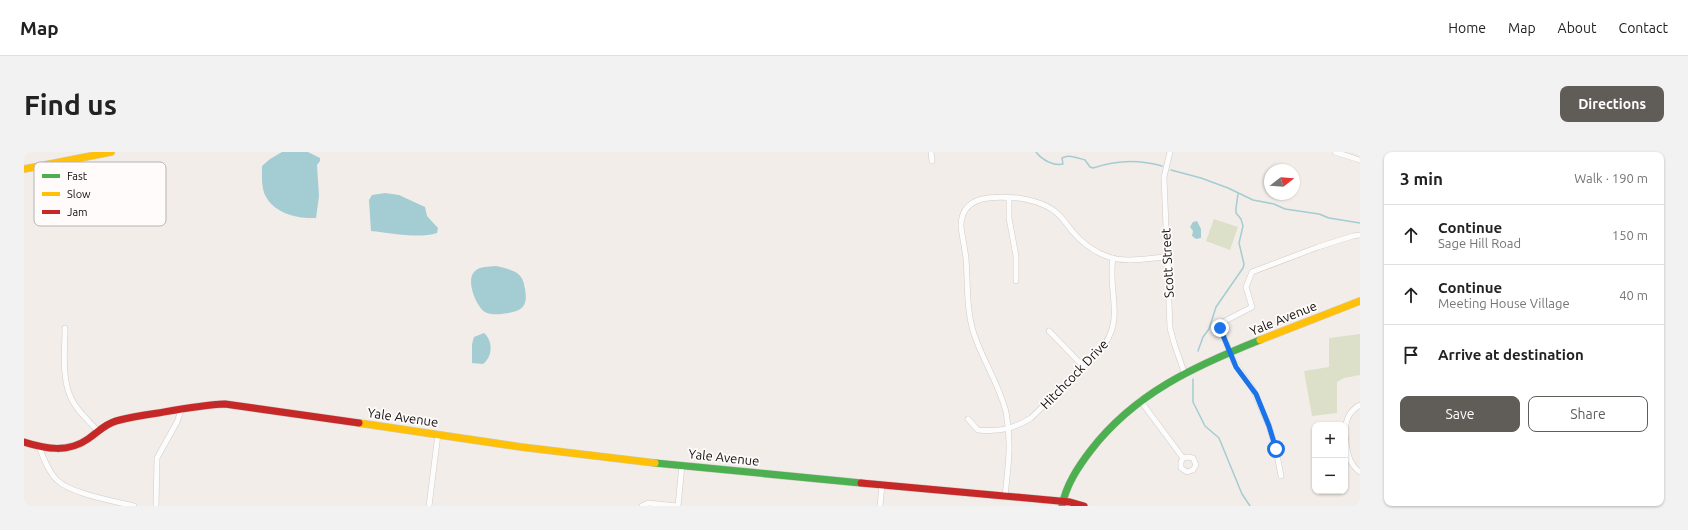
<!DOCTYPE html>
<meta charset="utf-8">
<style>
body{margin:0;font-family:Ubuntu,sans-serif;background:#f2f2f2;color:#222}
.controls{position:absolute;right:12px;bottom:12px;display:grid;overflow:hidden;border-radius:8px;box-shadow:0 1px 3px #0004}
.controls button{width:36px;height:36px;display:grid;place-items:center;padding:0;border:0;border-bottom:1px solid #e0e0e0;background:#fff;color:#222;font:20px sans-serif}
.compass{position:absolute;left:1240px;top:12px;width:36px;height:36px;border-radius:50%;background:#fff;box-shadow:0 1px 3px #0004;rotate:73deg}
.stop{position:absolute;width:12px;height:12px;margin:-9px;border:3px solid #1a73e8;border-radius:50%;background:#fff}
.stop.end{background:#1a73e8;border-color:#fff;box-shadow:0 1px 4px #0008}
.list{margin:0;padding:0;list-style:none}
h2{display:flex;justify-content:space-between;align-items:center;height:52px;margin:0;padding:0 16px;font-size:17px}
h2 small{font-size:13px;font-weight:400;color:#767676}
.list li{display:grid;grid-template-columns:26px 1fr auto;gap:12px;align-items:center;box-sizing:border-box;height:60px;padding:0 16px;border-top:1px solid #e0e0e0}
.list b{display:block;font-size:15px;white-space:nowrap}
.list p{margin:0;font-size:13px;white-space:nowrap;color:#767676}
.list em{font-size:13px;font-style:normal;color:#767676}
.actions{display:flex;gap:8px;padding:12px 16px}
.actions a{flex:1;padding:9px 0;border:1px solid #605c58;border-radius:8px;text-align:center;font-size:14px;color:#605c58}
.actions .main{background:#605c58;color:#fff}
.icon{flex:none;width:22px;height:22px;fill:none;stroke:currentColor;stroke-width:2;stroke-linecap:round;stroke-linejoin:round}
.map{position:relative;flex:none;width:1336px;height:354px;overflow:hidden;border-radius:8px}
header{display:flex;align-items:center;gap:24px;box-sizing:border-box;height:56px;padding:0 20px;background:#fff;border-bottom:1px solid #e0e0e0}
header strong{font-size:19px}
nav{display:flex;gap:22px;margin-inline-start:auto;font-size:14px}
.intro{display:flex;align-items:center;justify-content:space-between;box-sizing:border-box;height:96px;padding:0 24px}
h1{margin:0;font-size:28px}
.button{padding:10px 18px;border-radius:8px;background:#605c58;color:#fff;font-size:14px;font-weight:700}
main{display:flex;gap:24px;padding:0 24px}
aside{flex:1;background:#fff;border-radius:8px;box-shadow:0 1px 3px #0004}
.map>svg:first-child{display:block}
.green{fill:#dce0c8}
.water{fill:#a3cdd2}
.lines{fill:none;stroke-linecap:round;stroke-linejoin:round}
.stream{stroke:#a3cdd2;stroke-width:1.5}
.street-casing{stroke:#d0cbc8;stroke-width:6}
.fast-casing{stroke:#d0cbc8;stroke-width:8}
.slow-casing{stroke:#d0cbc8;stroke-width:8}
.jam-casing{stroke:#d0cbc8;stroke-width:8}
.street{stroke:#fdfcfc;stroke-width:5}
.fast{stroke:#4caf50;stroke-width:7}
.slow{stroke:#ffc107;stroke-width:7}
.jam{stroke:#c62828;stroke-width:7}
.route{stroke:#1a73e8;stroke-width:5}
.labels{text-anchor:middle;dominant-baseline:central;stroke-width:3.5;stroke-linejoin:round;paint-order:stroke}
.street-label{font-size:13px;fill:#110e0b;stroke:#fefbfa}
.key{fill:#fefbfa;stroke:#b7b4b2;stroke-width:1}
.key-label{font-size:11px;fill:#110e0b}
</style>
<header>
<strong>Map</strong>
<nav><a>Home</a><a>Map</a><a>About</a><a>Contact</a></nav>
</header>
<div class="intro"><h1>Find us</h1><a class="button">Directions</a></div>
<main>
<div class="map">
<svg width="1336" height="354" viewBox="0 0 1336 354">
<rect width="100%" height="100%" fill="#f2ede8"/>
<!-- green -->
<g class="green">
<polygon points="1190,67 1214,75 1206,98 1182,89"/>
<polygon points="1336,182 1336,223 1320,226 1313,230 1313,261 1288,264 1280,219 1305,215 1305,186"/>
</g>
<!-- water -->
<g class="water">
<path d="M258 0H284L296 6V9L293 13 295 44 292 66C274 67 252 62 242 45 237 36 238 24 238 14L246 7Z"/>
<path d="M361 41 375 43 401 55 403 64 414 76 413 81C395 87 366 81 347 79L345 48 348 43Z"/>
<polygon points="1173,69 1177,77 1177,86 1172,87 1168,84 1169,79 1166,75 1169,70"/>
<path d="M472 114C480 116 492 118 497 125 500 129 500 133 501 137 503 149 502 157 489 160 482 162 467 164 461 160 452 154 441 127 451 119 456 114 465 115 472 114Z"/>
<path d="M460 181C469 189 469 204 459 212L448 211V192L450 185Z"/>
</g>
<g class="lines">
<!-- stream -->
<g class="stream">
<path d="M1012 0C1018 8 1029 14 1039 12L1038 6C1045 2 1053 6 1061 8L1066 15 1069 16C1092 8 1114 7 1138 14"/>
<polyline points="1147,18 1177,26 1204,36 1229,48 1250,52 1261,57 1295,62 1305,66 1336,71"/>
<polyline points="1174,199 1179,185 1185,177 1192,155 1219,116 1220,112 1215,91 1219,74 1217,67 1212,61 1212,56 1214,42"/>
<polyline points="1169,227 1169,250 1181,274 1195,286 1218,342 1226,354"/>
</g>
<defs>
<g id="street">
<polyline points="907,0 908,9"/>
<polyline points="1146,0 1140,25 1146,176 1150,191 1160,220"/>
<polyline points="1311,0 1336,8"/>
<polyline points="985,46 985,66 992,104 992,129"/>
<path d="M41 176C41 198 37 227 48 248 54 260 65 269 74 279"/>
<polyline points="1025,179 1060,215"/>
<polyline points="1116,248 1159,306 1157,310 1157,316 1163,320 1169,318 1172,313 1169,306 1163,305 1159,306"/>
<path d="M944 267 954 278C975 280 989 277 1007 266L1075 200C1103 167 1083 143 1089 106"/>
<path d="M1321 280C1322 267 1325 259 1336 253"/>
<path d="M1321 282C1323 296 1323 311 1336 320"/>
<path d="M15 295C20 306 24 320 33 328 47 342 90 349 110 354"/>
<polyline points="1257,324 1252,297 1245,274 1229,237 1210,210 1196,175 1197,171 1228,155 1222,135 1228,120 1294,95 1329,84 1336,83"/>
<path d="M981 345C984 314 988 292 982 260 975 232 959 209 950 182 942 158 944 131 942 107 941 96 938 85 937 74 937 42 972 44 994 46 1008 48 1024 52 1035 63 1040 68 1044 74 1048 79 1058 91 1070 100 1085 105 1101 111 1125 106 1142 105"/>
<polyline points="132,354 133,306 153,270 158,256"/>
<polyline points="405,354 414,282"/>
<polyline points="618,354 624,351 653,354"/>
<polyline points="654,354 658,313"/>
<polyline points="856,354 858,333"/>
</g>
<g id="fast">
<polyline points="631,311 837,331"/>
<path d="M1038 354C1042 333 1054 315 1067 298 1111 241 1171 214 1236 188"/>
</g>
<g id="slow">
<polyline points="0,17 87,0"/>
<polyline points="1236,188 1336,149"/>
<polyline points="335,271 497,295 631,311"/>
</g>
<g id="jam">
<path d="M0 290C22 297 44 301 64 287 74 280 81 272 92 269 106 265 120 263 134 261 157 257 178 253 201 252L335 271"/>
<polyline points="837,331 1046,350 1060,354"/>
</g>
</defs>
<!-- street casing -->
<use href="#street" class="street-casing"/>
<!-- fast casing -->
<use href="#fast" class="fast-casing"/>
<!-- slow casing -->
<use href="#slow" class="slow-casing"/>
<!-- jam casing -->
<use href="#jam" class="jam-casing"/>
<!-- street -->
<use href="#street" class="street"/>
<!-- fast -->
<use href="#fast" class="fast"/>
<!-- slow -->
<use href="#slow" class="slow"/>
<!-- jam -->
<use href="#jam" class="jam"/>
</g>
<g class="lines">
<!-- route -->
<polyline class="route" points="1196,176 1212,215 1232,242 1245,274 1252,297"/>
</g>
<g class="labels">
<!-- street labels -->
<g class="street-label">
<text transform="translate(1143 111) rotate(-93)">Scott Street</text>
<text transform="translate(1259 166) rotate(-22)">Yale Avenue</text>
<text transform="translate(1050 222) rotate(-46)">Hitchcock Drive</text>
<text transform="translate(379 265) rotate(8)">Yale Avenue</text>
<text transform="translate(700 305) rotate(6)">Yale Avenue</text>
</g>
</g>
<!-- legend -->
<rect x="10" y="10" width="132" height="64" rx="6" class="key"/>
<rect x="18" y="22" width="18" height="4" fill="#4caf50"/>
<rect x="18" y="40" width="18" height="4" fill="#ffc107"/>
<rect x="18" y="58" width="18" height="4" fill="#c62828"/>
<g class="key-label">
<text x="43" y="28">Fast</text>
<text x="43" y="46">Slow</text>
<text x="43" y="64">Jam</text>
</g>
</svg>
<div class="controls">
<button>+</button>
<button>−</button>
</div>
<svg class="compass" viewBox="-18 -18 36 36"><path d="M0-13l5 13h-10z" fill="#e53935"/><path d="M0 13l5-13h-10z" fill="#767676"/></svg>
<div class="stop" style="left:1252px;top:297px"></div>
<div class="stop end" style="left:1196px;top:176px"></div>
</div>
<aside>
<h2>3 min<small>Walk · 190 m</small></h2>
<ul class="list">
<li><svg class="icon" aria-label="ahead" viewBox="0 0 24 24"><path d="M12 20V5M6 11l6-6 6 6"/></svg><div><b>Continue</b><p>Sage Hill Road</p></div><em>150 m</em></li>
<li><svg class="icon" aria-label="ahead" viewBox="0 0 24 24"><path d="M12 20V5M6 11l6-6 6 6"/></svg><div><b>Continue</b><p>Meeting House Village</p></div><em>40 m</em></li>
<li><svg class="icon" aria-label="arrive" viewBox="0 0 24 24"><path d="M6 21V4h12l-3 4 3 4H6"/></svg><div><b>Arrive at destination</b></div></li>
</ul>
<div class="actions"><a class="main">Save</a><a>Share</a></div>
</aside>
</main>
